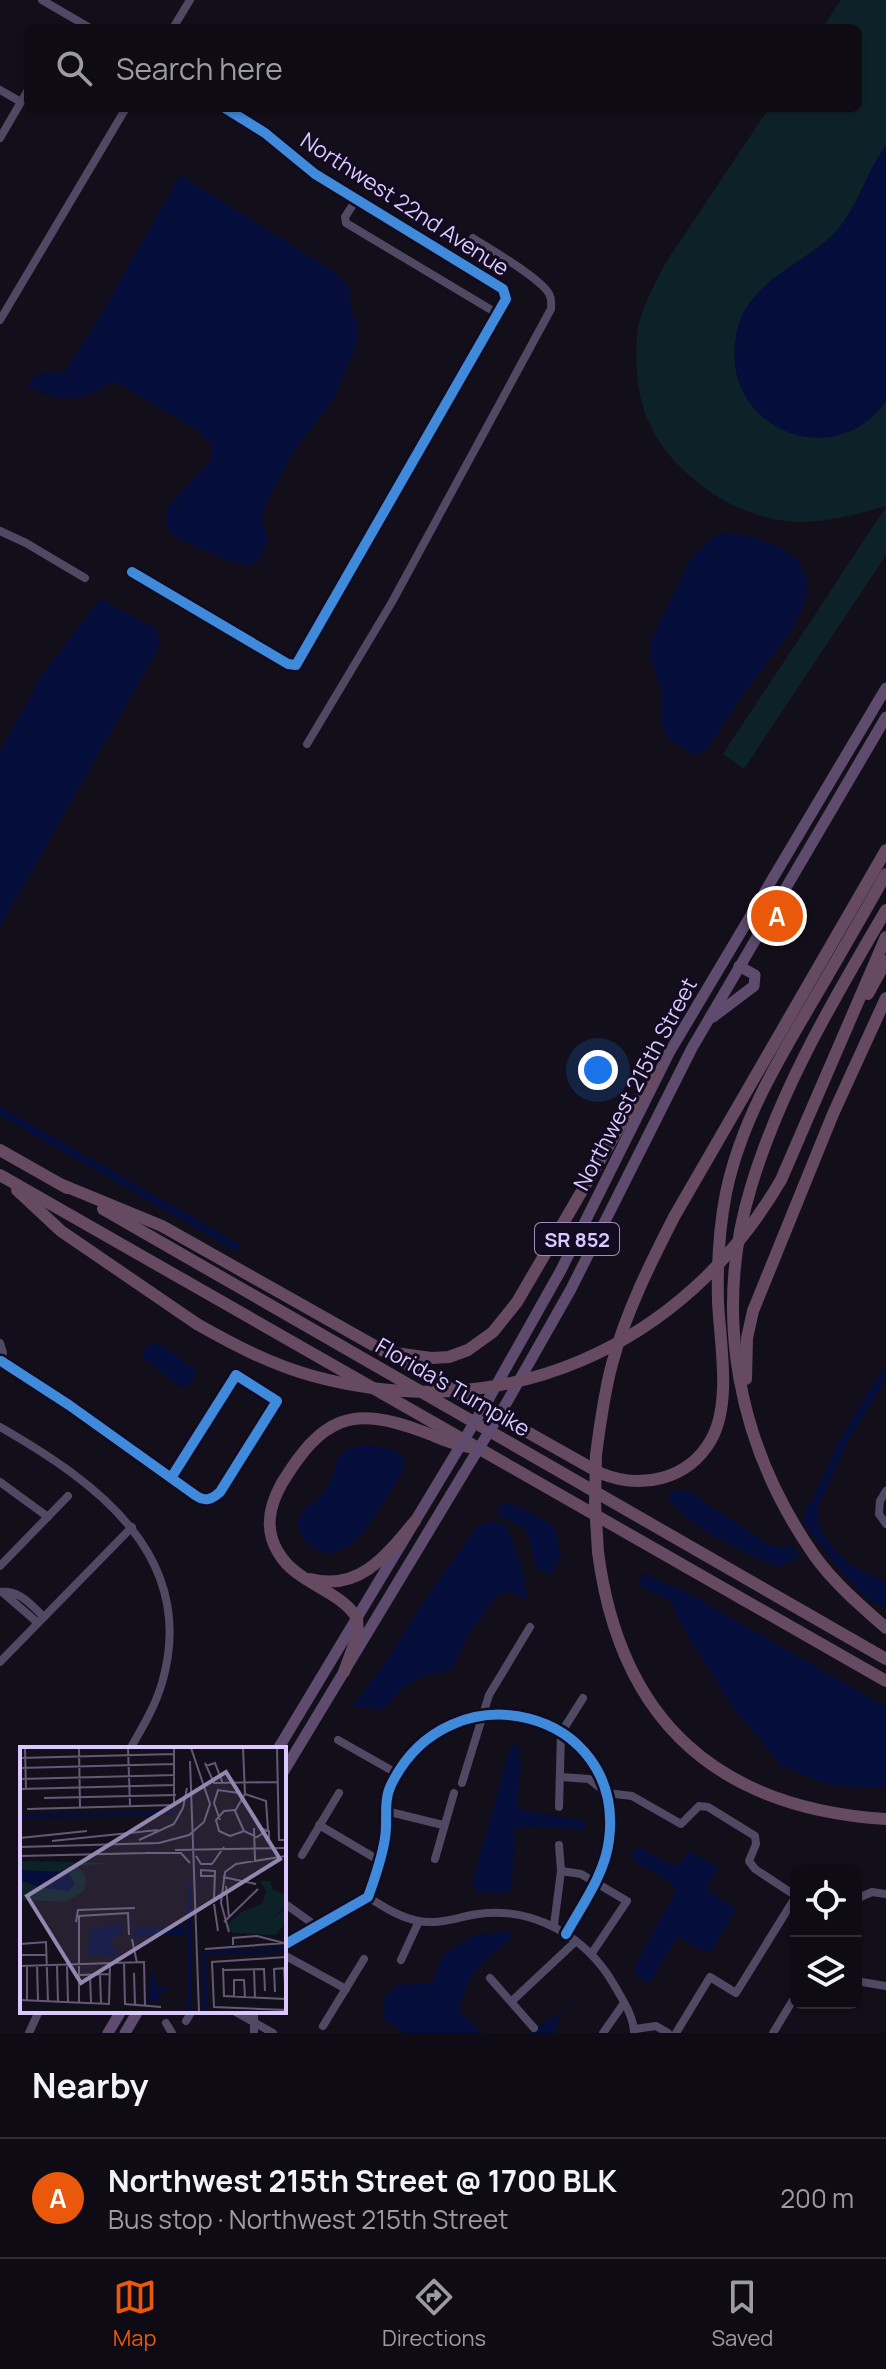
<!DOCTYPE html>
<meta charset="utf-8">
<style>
body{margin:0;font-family:Manrope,sans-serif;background:#17141d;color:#f1f3f6}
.controls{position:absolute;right:24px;bottom:24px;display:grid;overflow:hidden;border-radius:12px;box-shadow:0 2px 6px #0004}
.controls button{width:72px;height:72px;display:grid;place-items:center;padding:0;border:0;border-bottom:2px solid #2e2b34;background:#0e0b14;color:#f1f3f6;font:40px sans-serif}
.you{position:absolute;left:598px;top:1070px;width:28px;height:28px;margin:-20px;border:6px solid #fff;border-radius:50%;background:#1a73e8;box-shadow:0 0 0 12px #1a73e833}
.badge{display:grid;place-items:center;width:52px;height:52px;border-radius:50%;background:#ea580c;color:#fff;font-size:26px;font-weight:700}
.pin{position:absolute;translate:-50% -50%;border:4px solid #fff;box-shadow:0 2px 8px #0006}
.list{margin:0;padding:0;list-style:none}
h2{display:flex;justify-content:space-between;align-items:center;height:104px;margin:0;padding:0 32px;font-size:34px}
h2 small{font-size:26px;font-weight:400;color:#9b9ba0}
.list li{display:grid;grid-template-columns:52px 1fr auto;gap:24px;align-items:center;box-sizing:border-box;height:120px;padding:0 32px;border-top:2px solid #2e2b34}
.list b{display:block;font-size:30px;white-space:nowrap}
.list p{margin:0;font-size:26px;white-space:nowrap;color:#9b9ba0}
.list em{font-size:26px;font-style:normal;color:#9b9ba0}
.icon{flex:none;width:44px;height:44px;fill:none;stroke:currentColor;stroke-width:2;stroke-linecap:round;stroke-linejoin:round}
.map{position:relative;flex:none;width:886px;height:2033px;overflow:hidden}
.search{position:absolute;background:#0e0b14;box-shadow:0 2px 6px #0004;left:24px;right:24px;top:24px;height:88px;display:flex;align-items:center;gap:20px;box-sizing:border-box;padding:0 28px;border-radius:12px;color:#9b9ba0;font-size:30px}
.sheet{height:224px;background:#0e0b14}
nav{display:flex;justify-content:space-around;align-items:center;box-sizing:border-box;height:112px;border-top:2px solid #2e2b34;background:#0e0b14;font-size:22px;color:#9b9ba0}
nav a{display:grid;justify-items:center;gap:4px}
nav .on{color:#ea580c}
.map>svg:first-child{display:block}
.green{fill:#0d2228}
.water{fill:#050d3b}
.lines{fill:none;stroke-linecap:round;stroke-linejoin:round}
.canal{stroke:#050d3b;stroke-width:8}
.minor{stroke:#504964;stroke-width:8}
.major{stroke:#5f4b6e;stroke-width:11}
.highway{stroke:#654a61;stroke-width:12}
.major-bridge{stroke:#5f4b6e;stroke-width:11}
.highway-bridge{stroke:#654a61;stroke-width:12}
.cycleway-casing{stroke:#120a1f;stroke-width:15}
.cycleway{stroke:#408adc;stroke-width:10}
.labels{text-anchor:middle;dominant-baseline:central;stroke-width:6;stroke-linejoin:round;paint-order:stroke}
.shield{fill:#120a1f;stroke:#9e8fbc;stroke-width:2}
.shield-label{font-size:20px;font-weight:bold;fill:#dac8ff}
.street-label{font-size:22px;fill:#dac8ff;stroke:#120a1f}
.inset-river{fill:none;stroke:#050d3b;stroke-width:4}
.inset-road{fill:none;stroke:#635976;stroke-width:2}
.view{fill:#9487af;fill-opacity:0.15;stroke:#9487af;stroke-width:4}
.inset-edge{fill:none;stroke:#dac8ff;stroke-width:4}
</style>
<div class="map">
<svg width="886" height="2033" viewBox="0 0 886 2033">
<rect width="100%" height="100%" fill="#130f1a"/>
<!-- green -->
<g class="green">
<path d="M841 0H886V506C850 516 816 526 778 520 724 511 664 466 645 413 637 389 635 360 637 335 640 311 655 283 666 262L769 108H858V28H822Z"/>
<polygon points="886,507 886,555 744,769 723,754"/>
</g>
<!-- water -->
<g class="water">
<path d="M886 146V401C835 476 715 428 737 331 749 278 806 265 837 230 859 205 866 171 886 146Z"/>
<path d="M180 175 336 273 349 287 352 313 358 324V341L333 401 295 449 268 500 262 517 268 540 260 560 247 565 229 561 175 537 166 526 167 507 211 460V444L194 428 114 381C106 385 98 391 91 394 71 401 43 398 27 384L36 375 64 372 95 325Z"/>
<path d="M727 533C768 537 825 556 802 609 792 634 773 654 758 675 739 699 723 726 706 751L695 755 669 739 662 724 661 687 650 658 651 641 689 561 713 537Z"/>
<polygon points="100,599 155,628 161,644 0,927 0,751 42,675"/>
<path d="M153 1343 162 1345 195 1369C197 1378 192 1383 184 1387L177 1385 143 1358 141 1353 147 1346Z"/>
<path d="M366 1445C380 1447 396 1448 405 1460L402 1473C385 1498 351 1573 314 1548 306 1543 297 1533 298 1523 299 1508 317 1502 325 1491 334 1480 333 1461 343 1452 350 1447 358 1446 366 1445Z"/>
<path d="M673 1490 688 1491 771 1546 786 1548 793 1546 799 1556 792 1562 777 1567C740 1550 693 1531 668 1498Z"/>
<path d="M507 1502 531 1512 555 1527 561 1556 554 1571 548 1573 537 1569C531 1558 533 1542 526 1531 519 1522 506 1522 498 1513L500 1504Z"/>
<path d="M808 1502 819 1509C812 1527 833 1550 847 1561 858 1570 874 1575 886 1582V1607L868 1600 847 1578 803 1523Z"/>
<path d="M490 1521 506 1525C517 1549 526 1573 527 1600L514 1593 504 1592 497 1596 469 1633 453 1667 447 1671 422 1677 402 1688 384 1709 354 1707 353 1705 385 1663 428 1595 477 1527Z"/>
<polygon points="643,1573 688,1593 886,1707 886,1788 840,1786 818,1781 781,1765 733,1708 686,1633 670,1601 638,1585"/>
<polygon points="514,1743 519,1747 521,1763 517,1809 580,1820 586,1823 586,1830 528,1826 514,1829 515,1852 510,1892 476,1893 472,1884 509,1751"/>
<path d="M639 1847 676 1867 690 1851 718 1867 707 1889 736 1909 711 1952 703 1951 677 1937 650 1983 638 1977 634 1968 676 1890C667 1871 639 1873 631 1855Z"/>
<path d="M508 1931 513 1937C479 1965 471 1967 459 2011L482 2033H404L383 2019 385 1995 399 1985 432 1983 443 1955 472 1936Z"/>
<polygon points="562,2011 554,2033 530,2033"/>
</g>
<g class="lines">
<!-- canal -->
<g class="canal">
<polyline points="0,1111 235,1246"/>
<polyline points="811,1513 843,1442 886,1371"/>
</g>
<!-- minor -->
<g class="minor">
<polyline points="42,0 90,28"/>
<polyline points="173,28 190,0"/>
<polyline points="0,90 21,102"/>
<polyline points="0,138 28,90"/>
<polyline points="356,200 345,217 346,223 498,314"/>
<polyline points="0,320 126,108"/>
<polyline points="0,531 26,543 85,578"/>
<polyline points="132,572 288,664 296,665 506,299 503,289 315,174 265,133 225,108"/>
<path d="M307 744 392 602 551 309C551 305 552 300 550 296 546 281 488 248 473 238"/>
<polyline points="0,1343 3,1353 0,1363"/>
<path d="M1 1361 69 1405 195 1495C205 1502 211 1500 220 1492L277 1401 236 1375 171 1478"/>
<path d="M0 1427C96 1482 199 1556 162 1683 155 1707 142 1728 130 1749"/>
<polyline points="0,1482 48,1517"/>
<polyline points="886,1491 880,1501 879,1514 886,1524"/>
<polyline points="0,1566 68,1496"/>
<path d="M0 1592C20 1590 30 1604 44 1617"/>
<polyline points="2,1592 38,1623"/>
<polyline points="0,1662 132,1527"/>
<polyline points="338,1740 398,1774"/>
<polyline points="561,1777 589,1779 607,1793 632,1796 681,1824 699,1806 708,1807 755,1836 756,1844 749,1861 755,1869 796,1896 736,1993 710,1977 676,2033"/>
<polyline points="462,1783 489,1695 530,1627"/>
<polyline points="559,1807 561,1733 583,1698"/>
<polyline points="386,1811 443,1825"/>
<polyline points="319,1825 380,1861"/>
<polyline points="302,1855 339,1793"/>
<polyline points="435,1859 454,1793"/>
<polyline points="561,1871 581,1874 627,1901 592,1953"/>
<path d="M368 1897C384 1907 399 1917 418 1921 439 1925 458 1917 478 1914 533 1906 586 1937 613 1983 621 1997 634 2016 634 2033"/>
<polyline points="856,1899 872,1892 886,1894"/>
<polyline points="284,1903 316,1926"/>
<polyline points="554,1925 561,1871 559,1845"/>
<path d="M284 1945 368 1897C375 1878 382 1858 385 1838 388 1821 383 1801 391 1785 449 1665 626 1709 609 1840 605 1874 582 1905 566 1934"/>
<polyline points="284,1955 346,1989"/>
<polyline points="401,1960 419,1921"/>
<polyline points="490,1978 534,2028"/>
<polyline points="856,1981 886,1986"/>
<polyline points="512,2001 576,1941"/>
<polyline points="234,2011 273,2033"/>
<polyline points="186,2021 192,2011"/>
<polyline points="166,2023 172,2033"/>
<polyline points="323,2026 364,1959"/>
<polyline points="635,2029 656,2026 668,2033"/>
<polyline points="29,2033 39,2011"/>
<polyline points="254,2033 254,2011"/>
<polyline points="603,2033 624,2003"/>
<polyline points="773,2033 796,1995"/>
</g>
<!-- major -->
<g class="major">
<polyline points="713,1017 754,986 755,975 739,966"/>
<polyline points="488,1400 561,1270 669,1053 886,688"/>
<polyline points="503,1409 571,1289 692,1048 886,717"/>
<polyline points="278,1749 447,1468"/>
<polyline points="284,1771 462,1476"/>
<polyline points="108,2033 121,2011"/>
<polyline points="125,2033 138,2011"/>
</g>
<!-- highway -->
<g class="highway">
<path d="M886 910C834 999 781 1087 751 1187 712 1315 738 1446 814 1555 833 1582 861 1606 886 1628"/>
<polyline points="868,994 886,961"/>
<polyline points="0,1150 67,1188"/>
<polyline points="0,1175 886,1681"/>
<polyline points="781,1180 886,937"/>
<path d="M60 1184 162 1226 600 1473C641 1490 688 1480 711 1440 732 1403 720 1343 718 1302 717 1265 719 1229 726 1193 740 1126 773 1069 807 1011 834 965 860 920 886 874"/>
<polyline points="17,1190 61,1231 197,1324"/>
<polyline points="103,1209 886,1659"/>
<polyline points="395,1353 431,1358 449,1357 468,1350 493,1332 517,1302 624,1119 658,1074"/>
<polyline points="746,1379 747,1338 753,1311 833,1114 886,998"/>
<path d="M596 1455C600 1424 604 1394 612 1364 626 1312 650 1264 674 1217L886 850"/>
<path d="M598 1552C620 1721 717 1808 886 1819"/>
<path d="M310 1579C359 1592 387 1555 415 1521"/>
<path d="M344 1672 358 1634 357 1618C339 1589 296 1584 278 1552 264 1529 269 1506 282 1483 322 1418 350 1404 424 1432 440 1438 453 1445 470 1447"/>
</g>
<!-- major-bridge -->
<g class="major-bridge">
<polyline points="447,1468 488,1400"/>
<polyline points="462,1476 503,1409"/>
</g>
<!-- highway-bridge -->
<g class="highway-bridge">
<path d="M197 1324C234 1345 272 1365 313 1376 503 1428 683 1348 781 1180"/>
<polyline points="596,1455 595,1503 598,1552"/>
</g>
<defs>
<g id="cycleway">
<polyline points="132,572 288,664 296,665 506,299 503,289 315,174 265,133 225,108"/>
<path d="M1 1361 69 1405 195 1495C205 1502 211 1500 220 1492L277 1401 236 1375 171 1478"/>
<path d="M284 1945 368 1897C375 1878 382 1858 385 1838 388 1821 383 1801 391 1785 449 1665 626 1709 609 1840 605 1874 582 1905 566 1934"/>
</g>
</defs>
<!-- cycleway casing -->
<use href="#cycleway" class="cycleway-casing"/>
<!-- cycleway -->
<use href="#cycleway" class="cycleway"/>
</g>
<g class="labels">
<!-- shield labels -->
<rect class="shield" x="535" y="1223" width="84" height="32" rx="6"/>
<g class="shield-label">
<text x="577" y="1239">SR 852</text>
</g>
<!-- street labels -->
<g class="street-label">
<text transform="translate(405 204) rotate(33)">Northwest 22nd Avenue</text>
<text transform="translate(635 1084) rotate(-62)">Northwest 215th Street</text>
<text transform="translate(453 1387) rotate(30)">Florida's Turnpike</text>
</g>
</g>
<!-- overview -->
<g transform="translate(20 1747)">
<rect width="266" height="266" fill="#130f1a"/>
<path d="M0 114 91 116 58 119 66 131 64 144 46 155 0 153ZM240 134H250L253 143 266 147 265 160 252 171 265 162V177L256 188 213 186 206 179 220 166 243 156 246 144Z" fill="#0d2228"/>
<path d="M0 123 48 125 55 137 48 144 18 140 0 133ZM101 177 102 188 91 191 97 210 67 208 71 181ZM163 179 166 188 114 190V181ZM132 224 138 240H154L139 247 141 255H128Z" fill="#050d3b"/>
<path class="inset-river" d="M0 70 158 65M169 137V265M186 265 184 206 266 203"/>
<path class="inset-road" d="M5 1 6 42M59 1 60 60M108 1 110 58M223 1 225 47M257 1 259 93H266M0 11 154 7M170 14 179 265M185 16 194 36 258 35M186 19 195 16 203 37M0 21 154 17M0 32 155 28M0 42 155 38M24 51 156 48M7 62 154 58V1M200 73 194 56 198 43 219 46M234 81 235 114M224 84 215 64 225 47M210 89 224 84 237 90 248 83 246 54 225 47M210 89 199 84 196 73 204 64 215 63M0 91 67 84M119 93 154 77 163 61 167 41M32 94 138 83M247 94 243 82 249 84V96M0 100 139 96 169 88 184 75 190 57 171 1M155 103 266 101M126 106H161L170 116M0 109 128 106M176 109 181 117H192L204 100M203 130 236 137M206 139 209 171M194 153 195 125V124L181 123V129H195M194 157 198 184M56 175 58 163 115 161M204 175 238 142M209 185 201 156 205 125 216 117 266 109M112 192 117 216M0 197 26 195 28 254M213 198V191L237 189 264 196M185 202 266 196M0 208H27M266 210 192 215 194 260 266 263M104 216 105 257 141 260M17 218 18 254M37 218 38 255M47 218 48 255M0 219 124 215 125 259M7 220V253M203 221 204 249 266 252M264 221 266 252M234 222 235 251M204 223 244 222 245 244M114 226 115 258M80 227 81 257M59 228 90 227M70 228 71 256M255 245 254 222 266 221M214 250V233H224L225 250M0 253 89 257 90 216M59 256V169L108 166 109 188"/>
<path class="view" d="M206 25 260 112 61 236 7 149Z"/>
<rect width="266" height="266" class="inset-edge"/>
</g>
</svg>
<div class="controls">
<button><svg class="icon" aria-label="locate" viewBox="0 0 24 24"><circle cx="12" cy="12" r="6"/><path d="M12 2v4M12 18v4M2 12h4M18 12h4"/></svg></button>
<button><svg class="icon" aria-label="layers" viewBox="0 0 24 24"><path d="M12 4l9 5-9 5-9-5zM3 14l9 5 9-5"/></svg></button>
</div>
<div class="you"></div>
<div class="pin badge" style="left:777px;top:916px">A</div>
<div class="search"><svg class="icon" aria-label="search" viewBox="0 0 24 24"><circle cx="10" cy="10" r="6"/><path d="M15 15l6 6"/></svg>Search here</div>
</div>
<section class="sheet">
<h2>Nearby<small></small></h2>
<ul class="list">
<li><span class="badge">A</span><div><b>Northwest 215th Street @ 1700 BLK</b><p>Bus stop · Northwest 215th Street</p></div><em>200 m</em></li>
</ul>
</section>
<nav>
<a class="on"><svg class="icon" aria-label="map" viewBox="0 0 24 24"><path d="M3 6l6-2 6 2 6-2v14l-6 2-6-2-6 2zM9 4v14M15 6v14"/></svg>Map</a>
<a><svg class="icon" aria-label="directions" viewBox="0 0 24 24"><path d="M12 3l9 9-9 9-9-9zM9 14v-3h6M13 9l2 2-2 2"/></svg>Directions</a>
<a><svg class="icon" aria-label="saved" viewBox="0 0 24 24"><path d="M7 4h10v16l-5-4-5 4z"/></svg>Saved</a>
</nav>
